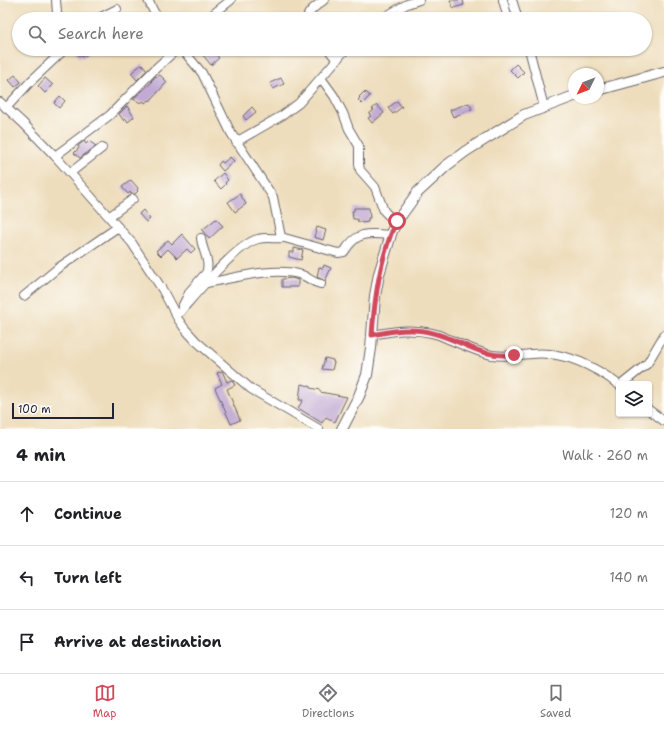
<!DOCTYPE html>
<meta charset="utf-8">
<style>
body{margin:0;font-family:"Shantell Sans",sans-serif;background:#f2f2f2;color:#202124}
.controls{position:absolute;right:12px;bottom:12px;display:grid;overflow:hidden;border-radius:4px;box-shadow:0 1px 3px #0004}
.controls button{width:36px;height:36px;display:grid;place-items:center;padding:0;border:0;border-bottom:1px solid #e0e0e0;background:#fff;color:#202124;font:20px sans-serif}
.compass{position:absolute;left:568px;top:68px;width:36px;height:36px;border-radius:50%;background:#fff;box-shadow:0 1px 3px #0004;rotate:227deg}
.scale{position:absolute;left:12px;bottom:10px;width:102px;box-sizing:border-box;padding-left:4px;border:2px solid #22223b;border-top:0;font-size:11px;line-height:14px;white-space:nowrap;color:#22223b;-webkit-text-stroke:3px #fdfcf7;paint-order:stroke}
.stop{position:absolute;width:12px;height:12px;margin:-9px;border:3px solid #d1495b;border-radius:50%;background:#fff}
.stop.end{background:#d1495b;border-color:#fff;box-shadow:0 1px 4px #0008}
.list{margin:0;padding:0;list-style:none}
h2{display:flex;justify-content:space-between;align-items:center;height:52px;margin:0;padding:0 16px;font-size:17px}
h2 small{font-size:13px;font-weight:400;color:#757577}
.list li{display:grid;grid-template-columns:26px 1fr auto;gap:12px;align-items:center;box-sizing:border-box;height:64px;padding:0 16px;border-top:1px solid #e0e0e0}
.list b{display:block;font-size:15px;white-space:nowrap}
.list em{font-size:13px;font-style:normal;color:#757577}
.icon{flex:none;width:22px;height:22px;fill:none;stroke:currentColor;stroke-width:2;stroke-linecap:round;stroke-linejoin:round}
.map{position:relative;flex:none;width:664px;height:429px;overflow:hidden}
.search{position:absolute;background:#fff;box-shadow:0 1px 3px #0004;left:12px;right:12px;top:12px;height:44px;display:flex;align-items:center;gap:10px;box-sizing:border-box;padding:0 14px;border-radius:22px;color:#757577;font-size:15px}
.sheet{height:244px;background:#fff}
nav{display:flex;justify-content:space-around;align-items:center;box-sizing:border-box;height:56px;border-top:1px solid #e0e0e0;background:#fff;font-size:11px;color:#757577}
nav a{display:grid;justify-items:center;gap:2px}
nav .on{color:#d1495b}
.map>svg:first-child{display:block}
.building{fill:#c2aad4}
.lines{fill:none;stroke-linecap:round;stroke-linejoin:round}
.minor-casing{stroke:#696368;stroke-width:10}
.tertiary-casing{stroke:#696368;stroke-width:12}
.minor{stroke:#fff;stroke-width:8}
.tertiary{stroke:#fff;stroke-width:10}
.route{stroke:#d1495b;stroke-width:5}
</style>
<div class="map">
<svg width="664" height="429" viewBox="0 0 664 429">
<rect width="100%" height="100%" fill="#fdfcf7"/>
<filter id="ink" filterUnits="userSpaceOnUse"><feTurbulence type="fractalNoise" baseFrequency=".025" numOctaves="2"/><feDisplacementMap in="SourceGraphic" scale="8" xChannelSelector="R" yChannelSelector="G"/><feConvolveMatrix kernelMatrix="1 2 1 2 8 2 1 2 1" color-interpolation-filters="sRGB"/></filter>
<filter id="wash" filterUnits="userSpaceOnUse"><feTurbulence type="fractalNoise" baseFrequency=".012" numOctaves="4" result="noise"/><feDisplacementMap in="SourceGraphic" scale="16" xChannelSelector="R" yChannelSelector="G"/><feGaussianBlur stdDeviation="0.9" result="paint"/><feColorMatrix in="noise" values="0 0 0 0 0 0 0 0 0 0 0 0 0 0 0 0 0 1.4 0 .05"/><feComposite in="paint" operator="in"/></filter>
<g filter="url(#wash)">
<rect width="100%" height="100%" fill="#eeddbc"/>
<g id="blocks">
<!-- building -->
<g class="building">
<polygon points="450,0 463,0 464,5 453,8"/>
<polygon points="74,49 95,49 83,57 81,55 80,57"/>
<polygon points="198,49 211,49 219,58 211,65"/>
<polygon points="142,64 147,70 137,80 131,73"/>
<polygon points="516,64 524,72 518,78 510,70"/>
<polygon points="15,75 21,82 15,87 9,80"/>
<polygon points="160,75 167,82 150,101 149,100 145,103 143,101 141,103 133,99 152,82 151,81 156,76 157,77"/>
<polygon points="45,78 53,85 45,93 38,86"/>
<polygon points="281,78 284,84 273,89 270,83"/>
<polygon points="364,92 365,94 366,92 370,96 362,104 358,100 360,98 359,97"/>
<polygon points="60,96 65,101 59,108 54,103"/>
<polygon points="397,101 402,107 393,114 388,108"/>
<polygon points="469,103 472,109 453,117 450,110"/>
<polygon points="377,105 384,113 372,123 368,118 371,116 369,114 374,110 372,109"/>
<polygon points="127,106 134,117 128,122 126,119 124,121 119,114"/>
<polygon points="252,107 256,112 246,120 243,116"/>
<polygon points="84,141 86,144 89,141 96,146 80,158 74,153 79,148 78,146"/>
<polygon points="230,157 234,161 223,171 218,165 221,161 223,163"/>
<polygon points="223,173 228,180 225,183 226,184 221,189 214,181"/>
<polygon points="131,180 138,188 137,190 138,191 135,194 131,194 130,192 128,194 122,187"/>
<polygon points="240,194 246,204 235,212 228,202"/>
<polygon points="354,208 369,208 370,218 368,218 368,222 362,223 362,221 358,222 357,219 353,219 352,211 354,211"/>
<polygon points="143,210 150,219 146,222 139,214"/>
<polygon points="216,219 223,226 209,239 202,230"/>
<polygon points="317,227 326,230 323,240 314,237"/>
<polygon points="182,234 195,249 191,253 187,249 177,258 168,249 161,256 156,251 168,240 172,244"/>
<polygon points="294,248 303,250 301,260 289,257 289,252 294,252"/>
<polygon points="324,265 331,268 325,281 317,277 319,267 323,268"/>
<polygon points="292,278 298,280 298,287 282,287 282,279"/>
<polygon points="325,358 333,360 333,362 334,362 332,370 322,369"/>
<polygon points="222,371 227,382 232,380 235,385 227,389 240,420 231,424 215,388 222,384 217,373"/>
<polygon points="301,384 310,386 310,388 320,390 320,392 347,397 335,422 326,417 322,423 298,408 303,400 299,400"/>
</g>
</g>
</g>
<g filter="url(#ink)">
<use href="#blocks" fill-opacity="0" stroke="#696368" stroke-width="1"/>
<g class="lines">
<defs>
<g id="minor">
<polyline points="56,0 57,13"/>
<polyline points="148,0 154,12 160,19"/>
<polyline points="503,0 508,19"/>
<polyline points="512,0 518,19"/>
<polyline points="97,19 117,9"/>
<polyline points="207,19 231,0"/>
<path d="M307 19C307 11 318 5 324 0"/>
<polyline points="381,19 407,4 419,0"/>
<path d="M182 49 202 73 231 133 273 197 281 237 338 253 344 252C357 231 367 233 391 235"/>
<polyline points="328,49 337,60"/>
<polyline points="529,49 544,107"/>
<polyline points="321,78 334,96 343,113 349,129 359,146 359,164 360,170 375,187 384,211 390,217 397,221"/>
<polyline points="0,102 23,123 55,156 132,243 162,289 178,319 185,329 196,341 251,389 319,429"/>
<polyline points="6,108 31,81 65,49"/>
<polyline points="236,142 283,115 299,103 346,49"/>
<polyline points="55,156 110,115 155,69 177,49"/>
<polyline points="70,173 102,148"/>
<polyline points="110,216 133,199"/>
<path d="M207 283C235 278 274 266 302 275 310 278 311 282 321 284"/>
<polyline points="24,296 58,268 118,227"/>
<path d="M182 307 190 291 206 273C211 262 202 250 201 238"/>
<path d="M180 312C196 294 237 244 258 239 266 237 275 239 283 238"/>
<path d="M372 335C393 331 410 328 432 333 437 334 442 336 446 338 461 344 476 352 492 355 505 357 519 355 532 354 564 351 594 366 619 385"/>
<polyline points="622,384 647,364 664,335"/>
<polyline points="649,410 664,421"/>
</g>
<g id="tertiary">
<polyline points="598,90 664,72"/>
<polyline points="342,429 359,396 367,375 371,348 375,296 379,274 392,231 397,221 418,192 446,166 466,151 524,115 574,96"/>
</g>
</defs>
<!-- minor casing -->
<use href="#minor" class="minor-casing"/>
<!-- tertiary casing -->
<use href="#tertiary" class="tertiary-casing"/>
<!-- minor -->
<use href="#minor" class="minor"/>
<!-- tertiary -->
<use href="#tertiary" class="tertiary"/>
</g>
</g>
<g class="lines" filter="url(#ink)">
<!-- route -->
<path class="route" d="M397 221C391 231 388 242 385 253 377 280 374 307 372 335 392 331 413 327 433 333 464 341 479 358 514 355"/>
</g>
</svg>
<div class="controls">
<button><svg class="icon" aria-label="layers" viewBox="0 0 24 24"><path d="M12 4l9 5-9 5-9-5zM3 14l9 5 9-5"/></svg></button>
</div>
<svg class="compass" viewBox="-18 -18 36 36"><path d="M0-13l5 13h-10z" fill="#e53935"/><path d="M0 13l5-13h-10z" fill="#757577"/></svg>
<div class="scale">100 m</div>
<div class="stop" style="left:397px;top:221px"></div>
<div class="stop end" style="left:514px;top:355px"></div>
<div class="search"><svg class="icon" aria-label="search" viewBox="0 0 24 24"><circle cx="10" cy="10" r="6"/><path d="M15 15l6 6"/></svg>Search here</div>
</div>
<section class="sheet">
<h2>4 min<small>Walk · 260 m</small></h2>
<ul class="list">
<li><svg class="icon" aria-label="ahead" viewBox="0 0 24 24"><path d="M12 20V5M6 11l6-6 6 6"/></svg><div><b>Continue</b></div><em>120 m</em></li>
<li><svg class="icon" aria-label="left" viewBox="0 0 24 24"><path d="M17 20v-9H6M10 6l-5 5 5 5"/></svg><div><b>Turn left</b></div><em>140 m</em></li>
<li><svg class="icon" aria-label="arrive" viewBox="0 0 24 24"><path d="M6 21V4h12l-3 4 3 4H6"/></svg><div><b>Arrive at destination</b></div></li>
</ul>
</section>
<nav>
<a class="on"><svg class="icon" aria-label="map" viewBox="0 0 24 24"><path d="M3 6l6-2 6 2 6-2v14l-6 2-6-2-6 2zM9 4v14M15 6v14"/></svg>Map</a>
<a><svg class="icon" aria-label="directions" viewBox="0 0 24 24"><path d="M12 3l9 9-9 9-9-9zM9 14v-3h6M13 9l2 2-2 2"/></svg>Directions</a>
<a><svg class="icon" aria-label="saved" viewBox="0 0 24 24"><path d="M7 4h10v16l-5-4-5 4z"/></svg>Saved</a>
</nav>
